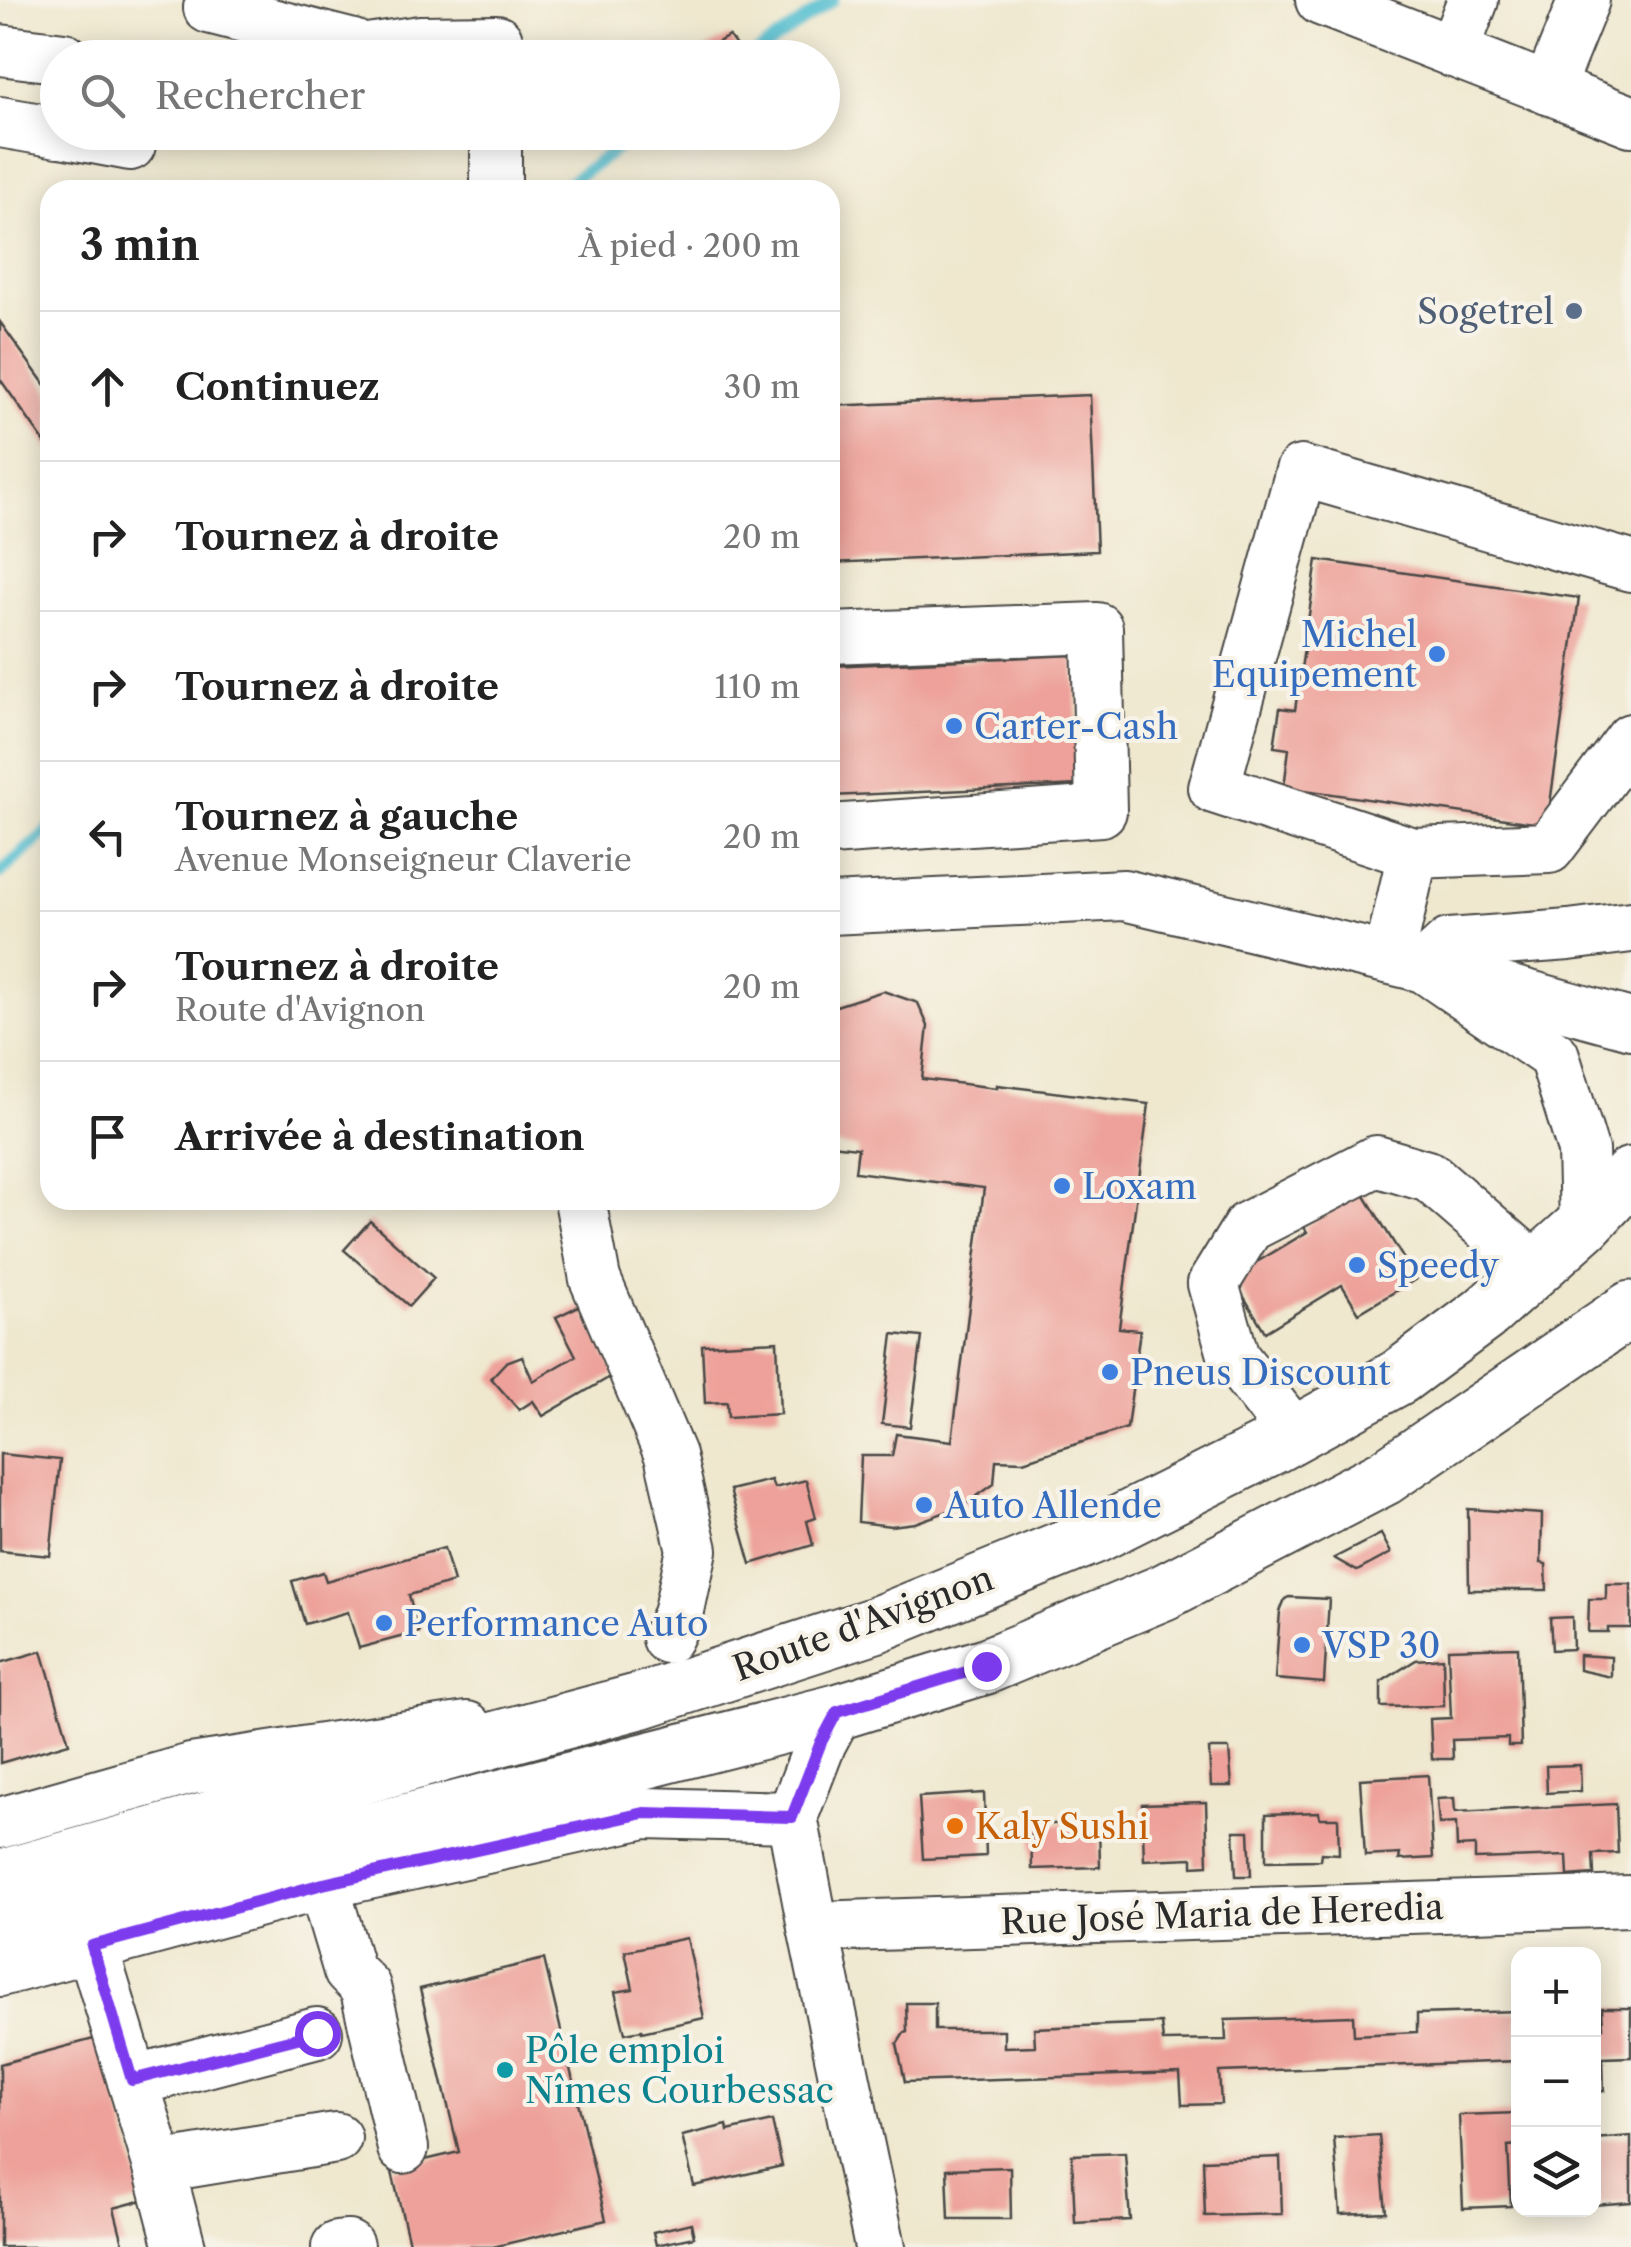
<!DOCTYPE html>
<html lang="fr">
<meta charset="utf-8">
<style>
body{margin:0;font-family:"Libre Caslon Text",serif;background:#f6f6f6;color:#222}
.controls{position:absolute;right:30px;bottom:30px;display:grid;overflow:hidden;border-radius:20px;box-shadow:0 5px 25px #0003}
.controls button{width:90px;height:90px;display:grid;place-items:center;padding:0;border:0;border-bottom:2px solid #e0e0e0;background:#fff;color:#222;font:50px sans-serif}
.stop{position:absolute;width:30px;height:30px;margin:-22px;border:8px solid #7c3aed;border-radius:50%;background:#fff}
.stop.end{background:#7c3aed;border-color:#fff;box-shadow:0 2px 10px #0008}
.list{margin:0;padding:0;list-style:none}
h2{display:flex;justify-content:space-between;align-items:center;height:130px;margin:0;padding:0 40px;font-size:42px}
h2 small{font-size:32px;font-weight:400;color:#767676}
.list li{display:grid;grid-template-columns:65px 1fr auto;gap:30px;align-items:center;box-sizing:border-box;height:150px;padding:0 40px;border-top:2px solid #e0e0e0}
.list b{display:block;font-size:38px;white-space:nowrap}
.list p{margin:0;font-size:32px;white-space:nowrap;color:#767676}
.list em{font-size:32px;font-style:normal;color:#767676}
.icon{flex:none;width:55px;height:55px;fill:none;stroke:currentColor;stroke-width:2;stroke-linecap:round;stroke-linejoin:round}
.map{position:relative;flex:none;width:1631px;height:2247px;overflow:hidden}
.search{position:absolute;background:#fff;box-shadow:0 5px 25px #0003;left:40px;top:40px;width:800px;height:110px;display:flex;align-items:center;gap:25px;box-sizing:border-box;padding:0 35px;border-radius:55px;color:#767676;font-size:38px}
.panel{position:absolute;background:#fff;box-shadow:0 5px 25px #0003;left:40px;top:180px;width:800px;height:1030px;border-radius:30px}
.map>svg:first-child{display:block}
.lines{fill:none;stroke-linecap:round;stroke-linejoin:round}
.stream{stroke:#56c0d1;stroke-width:12}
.building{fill:#eda19a}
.minor-casing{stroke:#484744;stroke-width:54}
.major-casing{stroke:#484744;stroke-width:59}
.minor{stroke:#fff;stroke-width:50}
.major{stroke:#fff;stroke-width:55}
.route{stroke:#7c3aed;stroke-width:12}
.service-dot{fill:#5c6f8a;stroke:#f7f3e8;stroke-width:4}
.shop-dot{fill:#3f7fe0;stroke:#f7f3e8;stroke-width:4}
.food-dot{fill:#e8710a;stroke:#f7f3e8;stroke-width:4}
.culture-dot{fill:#0f9aa8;stroke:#f7f3e8;stroke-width:4}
.labels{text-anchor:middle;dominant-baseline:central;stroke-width:8;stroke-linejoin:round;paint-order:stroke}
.service-label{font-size:35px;fill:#4e5e75;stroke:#f7f3e8;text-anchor:end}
.shop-label{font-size:35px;fill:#366cbe;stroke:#f7f3e8;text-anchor:start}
.street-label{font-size:35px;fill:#2b2b2b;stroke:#f7f3e8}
.food-label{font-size:35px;fill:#c56008;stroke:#f7f3e8;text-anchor:start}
.culture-label{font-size:35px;fill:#0d838f;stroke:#f7f3e8;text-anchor:start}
</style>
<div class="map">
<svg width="1631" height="2247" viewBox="0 0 1631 2247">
<rect width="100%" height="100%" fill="#f7f3e8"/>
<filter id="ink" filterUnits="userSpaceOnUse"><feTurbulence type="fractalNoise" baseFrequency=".01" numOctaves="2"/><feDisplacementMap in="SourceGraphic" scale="20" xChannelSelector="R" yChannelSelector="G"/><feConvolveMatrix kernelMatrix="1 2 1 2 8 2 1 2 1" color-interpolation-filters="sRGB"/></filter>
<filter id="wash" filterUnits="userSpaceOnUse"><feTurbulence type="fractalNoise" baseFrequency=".0048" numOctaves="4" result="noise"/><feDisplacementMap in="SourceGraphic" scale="40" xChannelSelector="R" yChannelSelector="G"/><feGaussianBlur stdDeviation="2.25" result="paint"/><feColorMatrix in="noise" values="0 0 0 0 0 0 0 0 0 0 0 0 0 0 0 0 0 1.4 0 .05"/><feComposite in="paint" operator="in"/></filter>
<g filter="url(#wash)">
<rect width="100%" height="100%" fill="#efe8cf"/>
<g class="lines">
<!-- stream -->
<g class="stream">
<polyline points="750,58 833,0"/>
<polyline points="558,190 641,132"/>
<polyline points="0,873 50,829"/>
</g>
</g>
<g id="blocks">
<!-- building -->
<g class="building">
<polygon points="729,36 741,53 734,58 690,58"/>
<polygon points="0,322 50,392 50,450 0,379"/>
<polygon points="1090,395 1097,551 830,563 830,406"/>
<polygon points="1317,560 1579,598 1547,825 1284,787 1289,749 1274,747 1280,708 1295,710"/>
<polygon points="1074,655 1080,785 830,796 830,666"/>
<polygon points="883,991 918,1003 928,1026 922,1079 997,1088 997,1085 1149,1104 1119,1328 1140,1330 1127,1428 1023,1461 996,1460 994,1484 963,1506 915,1523 891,1526 858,1522 861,1456 892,1456 896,1434 952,1441 984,1188 855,1172 858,1148 830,1145 830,1008"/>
<polygon points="1362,1191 1416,1279 1359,1313 1342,1285 1265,1332 1232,1277 1307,1232 1304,1227"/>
<polygon points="370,1221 434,1278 409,1306 344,1250"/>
<polygon points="581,1305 615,1374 543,1416 533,1401 519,1410 491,1378 506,1362 522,1356 533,1381 576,1356 556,1317"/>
<polygon points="893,1334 922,1337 910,1427 882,1424"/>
<polygon points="777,1341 780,1414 728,1417 727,1402 705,1403 702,1345"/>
<polygon points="0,1454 60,1460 50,1556 0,1551"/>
<polygon points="771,1480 774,1488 806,1480 816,1518 807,1521 813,1545 751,1564 730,1490"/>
<polygon points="1468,1509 1542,1514 1541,1563 1546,1564 1547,1590 1469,1590"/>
<polygon points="1381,1534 1391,1553 1357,1571 1334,1558"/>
<polygon points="444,1548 454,1582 409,1595 419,1632 359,1648 348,1612 305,1624 292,1581 323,1572 326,1581"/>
<polygon points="1606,1584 1631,1584 1631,1628 1608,1628 1608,1632 1588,1632 1589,1599 1606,1599"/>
<polygon points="1289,1597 1329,1599 1324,1683 1275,1679 1280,1611 1285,1599"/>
<polygon points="1572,1617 1573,1649 1552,1650 1550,1618"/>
<polygon points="1518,1647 1521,1746 1508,1746 1508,1738 1452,1740 1453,1759 1432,1759 1430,1719 1451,1718 1448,1649"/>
<polygon points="42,1651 69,1743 0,1763 0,1663"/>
<polygon points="1579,1655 1611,1657 1611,1677 1579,1670"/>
<polygon points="1443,1658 1444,1706 1381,1707 1381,1682 1416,1660"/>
<polygon points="1209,1749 1229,1749 1232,1786 1211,1786"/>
<polygon points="1580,1765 1581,1791 1547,1793 1546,1766"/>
<polygon points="1428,1775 1433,1858 1399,1860 1400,1854 1365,1856 1360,1779"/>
<polygon points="984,1793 986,1856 923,1859 919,1797"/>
<polygon points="1454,1798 1455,1812 1616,1804 1618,1853 1593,1854 1594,1874 1568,1876 1567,1856 1475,1859 1475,1846 1457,1847 1456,1823 1439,1824 1437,1799"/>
<polygon points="1206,1802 1208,1865 1193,1866 1193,1858 1144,1860 1142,1804"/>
<polygon points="1319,1812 1320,1818 1338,1818 1339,1854 1321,1853 1320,1860 1266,1861 1266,1814"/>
<polygon points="1099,1822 1100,1867 1032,1869 1031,1825"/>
<polygon points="1234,1831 1249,1831 1251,1876 1236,1876"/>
<polygon points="687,1938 704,2018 642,2032 642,2030 625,2033 615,1992 633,1989 625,1951"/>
<polygon points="544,1959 606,2220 493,2247 410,2247 391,2168 459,2152 420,1989"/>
<polygon points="906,2003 935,2003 935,2030 1004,2030 1004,2047 1035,2046 1034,2028 1161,2023 1163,2041 1226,2040 1225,2020 1353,2016 1354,2035 1417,2032 1417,2014 1518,2011 1518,2061 1219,2072 1221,2104 1182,2105 1180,2073 905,2082 897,2044 904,2033 907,2032"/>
<polygon points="1602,2008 1631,2008 1631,2057 1603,2058 1604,2091 1594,2092 1594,2027 1603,2027"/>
<polygon points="101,2037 144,2200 114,2208 124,2247 0,2247 0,2064"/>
<polygon points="1518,2113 1518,2145 1508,2146 1511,2206 1463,2208 1459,2115"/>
<polygon points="772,2121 782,2166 694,2186 682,2136 727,2125 728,2131"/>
<polygon points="1379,2135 1386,2212 1340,2214 1334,2138"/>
<polygon points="1631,2136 1631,2202 1594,2205 1594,2139"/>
<polygon points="1125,2153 1130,2220 1075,2223 1072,2155"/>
<polygon points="1280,2157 1282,2214 1205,2216 1203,2160"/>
<polygon points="1010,2167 1011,2219 949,2219 947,2169"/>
<polygon points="691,2223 694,2237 656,2245 653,2232"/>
</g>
</g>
</g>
<g filter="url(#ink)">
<use href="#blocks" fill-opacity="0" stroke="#484744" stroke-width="2.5"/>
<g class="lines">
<defs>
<g id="minor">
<polyline points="1321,0 1631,121"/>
<polyline points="209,8 353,45"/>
<polyline points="0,50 64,58"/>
<polyline points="1453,52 1473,0"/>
<polyline points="309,58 420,41 497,40"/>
<polyline points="1548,89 1584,0"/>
<polyline points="0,122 58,132"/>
<polyline points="61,132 130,145"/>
<polyline points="496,190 496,132"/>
<polyline points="1631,566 1301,471 1214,788 1413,853 1549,848 1631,739"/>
<polyline points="830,638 1097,628 1101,811 830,830"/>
<polyline points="830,909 1124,895 1424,967 1631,1024"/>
<polyline points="1389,958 1413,853"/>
<polyline points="580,1200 595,1279 670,1455 692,1550 678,1615 667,1638"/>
<polyline points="1585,1224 1583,1150 1554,1056 1424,967 1449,944 1569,935 1631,927"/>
<polyline points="1295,1435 1234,1358 1213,1284 1248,1227 1376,1161 1430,1177 1535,1268"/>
<polyline points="837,1712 821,1742 792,1817 813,1927 880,2247"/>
<polyline points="0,1823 191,1769 467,1727"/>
<polyline points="323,1884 349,1971 365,1987 403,2148"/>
<polyline points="813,1927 1631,1901"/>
<polyline points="92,1946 159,2167 336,2138"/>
<polyline points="0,1971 323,1884 645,1813 792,1817"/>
<polyline points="133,2081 317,2033"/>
<polyline points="159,2167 180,2247"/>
<polyline points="337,2247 348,2246"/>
</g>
<g id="major">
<polyline points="0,1878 453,1751 640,1701 875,1625 1096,1535 1275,1445 1399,1377 1484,1314 1585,1224 1631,1175"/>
<polyline points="0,1925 837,1712 986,1666 1164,1592 1385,1477 1631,1309"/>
</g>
</defs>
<!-- minor casing -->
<use href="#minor" class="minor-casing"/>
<!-- major casing -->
<use href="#major" class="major-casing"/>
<!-- minor -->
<use href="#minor" class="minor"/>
<!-- major -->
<use href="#major" class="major"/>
</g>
</g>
<g class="lines" filter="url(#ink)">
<!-- route -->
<polyline class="route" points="317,2033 132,2080 92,1946 323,1884 644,1813 792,1817 821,1742 837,1712 986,1666"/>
</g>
<!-- markers -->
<circle class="service-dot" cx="1574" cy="311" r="10"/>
<g class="shop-dot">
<circle cx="1437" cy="654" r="10"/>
<circle cx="954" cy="726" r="10"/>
<circle cx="1062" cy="1186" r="10"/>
<circle cx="1357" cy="1265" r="10"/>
<circle cx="1110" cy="1372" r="10"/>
<circle cx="924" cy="1505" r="10"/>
<circle cx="384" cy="1623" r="10"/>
<circle cx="1302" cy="1645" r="10"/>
</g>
<circle class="food-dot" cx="955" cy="1826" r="10"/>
<circle class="culture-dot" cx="505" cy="2070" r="10"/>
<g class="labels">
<!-- service labels -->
<g class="service-label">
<text x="1554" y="311">Sogetrel</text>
</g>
<!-- shop labels -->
<g class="shop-label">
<text x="1417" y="634" text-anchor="end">Michel<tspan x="1417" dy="40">Equipement</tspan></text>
<text x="974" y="726">Carter-Cash</text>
<text x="1082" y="1186">Loxam</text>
<text x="1377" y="1265">Speedy</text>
<text x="1130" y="1372">Pneus Discount</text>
<text x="944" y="1505">Auto Allende</text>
<text x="404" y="1623">Performance Auto</text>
<text x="1322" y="1645">VSP 30</text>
</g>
<!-- street labels -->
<g class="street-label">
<text transform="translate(863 1623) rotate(-20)">Route d'Avignon</text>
<text transform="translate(1222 1914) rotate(-2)">Rue José Maria de Heredia</text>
</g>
<!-- food labels -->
<g class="food-label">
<text x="975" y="1826">Kaly Sushi</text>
</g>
<!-- culture labels -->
<g class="culture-label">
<text x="525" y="2050">Pôle emploi<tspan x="525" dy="40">Nîmes Courbessac</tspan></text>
</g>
</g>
</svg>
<div class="controls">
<button>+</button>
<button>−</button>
<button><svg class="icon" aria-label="layers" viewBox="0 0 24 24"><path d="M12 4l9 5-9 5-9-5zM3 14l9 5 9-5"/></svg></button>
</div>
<div class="stop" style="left:317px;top:2033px"></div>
<div class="stop end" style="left:986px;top:1666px"></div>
<div class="search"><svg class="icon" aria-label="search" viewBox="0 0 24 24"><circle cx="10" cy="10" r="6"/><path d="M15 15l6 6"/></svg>Rechercher</div>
<section class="panel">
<h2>3 min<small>À pied · 200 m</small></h2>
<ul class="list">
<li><svg class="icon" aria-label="ahead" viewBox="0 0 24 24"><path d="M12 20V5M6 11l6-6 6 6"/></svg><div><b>Continuez</b></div><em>30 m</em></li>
<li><svg class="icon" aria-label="right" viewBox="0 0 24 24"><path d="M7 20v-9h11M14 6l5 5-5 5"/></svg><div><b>Tournez à droite</b></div><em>20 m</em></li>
<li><svg class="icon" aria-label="right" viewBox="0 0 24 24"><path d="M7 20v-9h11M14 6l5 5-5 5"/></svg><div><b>Tournez à droite</b></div><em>110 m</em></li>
<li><svg class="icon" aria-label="left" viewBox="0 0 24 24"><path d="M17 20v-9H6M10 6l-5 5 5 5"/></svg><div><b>Tournez à gauche</b><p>Avenue Monseigneur Claverie</p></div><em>20 m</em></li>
<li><svg class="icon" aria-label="right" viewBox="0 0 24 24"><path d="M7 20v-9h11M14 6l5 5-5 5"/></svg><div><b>Tournez à droite</b><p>Route d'Avignon</p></div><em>20 m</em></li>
<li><svg class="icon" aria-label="arrive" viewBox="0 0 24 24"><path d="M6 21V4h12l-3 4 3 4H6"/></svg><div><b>Arrivée à destination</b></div></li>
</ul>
</section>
</div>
